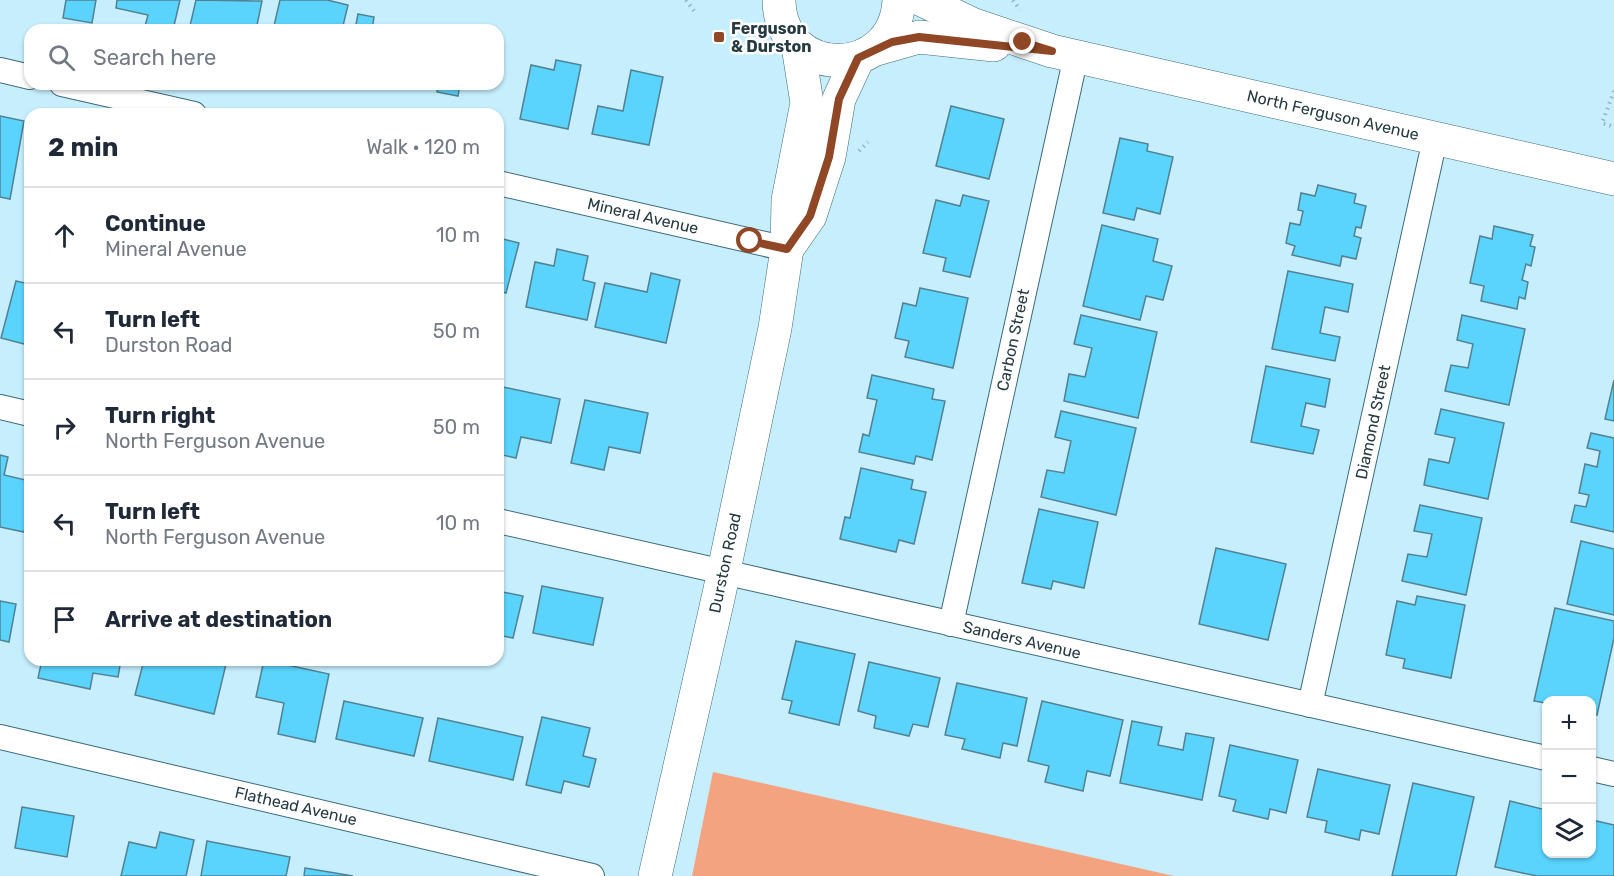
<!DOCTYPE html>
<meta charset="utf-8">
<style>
body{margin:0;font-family:Rubik,sans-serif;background:#f6f6f7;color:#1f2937}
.controls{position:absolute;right:18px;bottom:18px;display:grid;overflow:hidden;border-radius:12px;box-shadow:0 2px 4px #0004}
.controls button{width:54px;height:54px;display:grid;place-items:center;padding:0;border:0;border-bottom:2px solid #e0e1e3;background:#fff;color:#1f2937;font:30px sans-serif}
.stop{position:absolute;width:18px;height:18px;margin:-14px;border:4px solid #8f4726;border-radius:50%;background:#fff}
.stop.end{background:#8f4726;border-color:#fff;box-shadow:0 2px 6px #0008}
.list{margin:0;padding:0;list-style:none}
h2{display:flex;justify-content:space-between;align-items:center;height:78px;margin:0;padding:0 24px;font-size:26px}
h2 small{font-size:20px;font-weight:400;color:#747a83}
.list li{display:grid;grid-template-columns:39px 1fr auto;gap:18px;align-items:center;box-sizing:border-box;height:96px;padding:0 24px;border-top:2px solid #e0e1e3}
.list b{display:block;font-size:22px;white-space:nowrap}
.list p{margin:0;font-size:20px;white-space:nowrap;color:#747a83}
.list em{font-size:20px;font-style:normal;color:#747a83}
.icon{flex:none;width:33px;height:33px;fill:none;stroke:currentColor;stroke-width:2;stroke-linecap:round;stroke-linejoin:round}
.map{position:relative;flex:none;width:1614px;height:876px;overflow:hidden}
.search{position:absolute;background:#fff;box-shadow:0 2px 4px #0004;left:24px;top:24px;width:480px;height:66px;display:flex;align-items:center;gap:15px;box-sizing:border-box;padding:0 21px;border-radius:18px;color:#747a83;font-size:22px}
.panel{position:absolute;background:#fff;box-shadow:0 2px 4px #0004;left:24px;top:108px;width:480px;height:558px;border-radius:18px}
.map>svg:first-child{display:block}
.green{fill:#f4a381}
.building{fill:#5ad4fd;stroke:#528192;stroke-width:1.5}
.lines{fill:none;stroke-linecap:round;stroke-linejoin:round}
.street-casing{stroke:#3c6b7c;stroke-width:26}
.secondary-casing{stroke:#3c6b7c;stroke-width:34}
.path{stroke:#93b5c1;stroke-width:4;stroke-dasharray:1.5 4.5;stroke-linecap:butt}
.street{stroke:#fff;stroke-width:24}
.secondary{stroke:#fff;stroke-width:33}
.route{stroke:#8f4726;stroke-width:8}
.poi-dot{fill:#8f4726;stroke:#fff;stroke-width:2}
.labels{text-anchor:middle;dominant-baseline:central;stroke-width:5;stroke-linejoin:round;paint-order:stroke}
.poi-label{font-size:16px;font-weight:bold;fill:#263a41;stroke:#fff;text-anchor:start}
.street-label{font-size:16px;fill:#263a41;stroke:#fff}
</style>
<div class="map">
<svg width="1614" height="876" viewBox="0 0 1614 876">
<rect width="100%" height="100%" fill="#c6eefd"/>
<!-- green -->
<polygon class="green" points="713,772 1174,876 692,876"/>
<!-- building -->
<g class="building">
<polygon points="66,0 96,0 92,23 63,18"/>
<polygon points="117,0 180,0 173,30 144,30 148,15 116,8"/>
<polygon points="196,0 262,1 256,30 189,30"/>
<polygon points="280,0 327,0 348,5 342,30 273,30"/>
<polygon points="358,14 374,17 372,30 355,30"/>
<polygon points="556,60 581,65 568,129 520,119 531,65 554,70"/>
<polygon points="631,70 663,77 649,145 592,134 598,106 623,111"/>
<polygon points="438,84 460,84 458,96 437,92"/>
<polygon points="951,106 1004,119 989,179 936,166"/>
<polygon points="0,116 24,121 10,199 0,197"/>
<polygon points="1120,138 1148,144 1147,151 1173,157 1160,214 1137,208 1134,220 1103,213"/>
<polygon points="1318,185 1356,194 1354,203 1366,206 1361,228 1356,227 1354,236 1361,238 1356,259 1342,256 1340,266 1292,255 1295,246 1286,243 1290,223 1300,225 1303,211 1298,210 1301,193 1315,196"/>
<polygon points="963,195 989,201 970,277 943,271 946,258 923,253 936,200 960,206"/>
<polygon points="1102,225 1158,239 1153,261 1172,266 1163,300 1146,296 1140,320 1083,306"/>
<polygon points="1494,226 1533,235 1530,246 1535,247 1531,266 1526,264 1522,280 1528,282 1525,299 1519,297 1517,309 1481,301 1484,286 1470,283 1480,236 1492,239"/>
<polygon points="499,238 519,243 506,293 498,291"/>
<polygon points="557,249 588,256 583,280 595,283 587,320 526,307 535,262 554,266"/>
<polygon points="1288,271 1353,284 1348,312 1325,307 1320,333 1340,337 1335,361 1272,349"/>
<polygon points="651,273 680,280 666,343 595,327 605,283 647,292"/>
<polygon points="16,281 30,284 28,345 1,338"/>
<polygon points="920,288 968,298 953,368 905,357 909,341 895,338 903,303 916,306"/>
<polygon points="1081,315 1157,332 1138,418 1064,401 1069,374 1085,377 1092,348 1074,344"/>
<polygon points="1462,315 1525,329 1509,405 1445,391 1451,365 1468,368 1473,344 1457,340"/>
<polygon points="1266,366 1330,379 1325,407 1306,403 1301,426 1319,430 1313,454 1251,442"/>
<polygon points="872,375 934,389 932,399 945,401 932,460 916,456 914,464 859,452 863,434 869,436 877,400 867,398"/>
<polygon points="1614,380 1614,421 1605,419"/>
<polygon points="498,386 560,399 551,443 521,437 516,458 498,454"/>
<polygon points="585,400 648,413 640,453 609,447 604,470 571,463"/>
<polygon points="1441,409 1504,423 1488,499 1424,485 1429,459 1449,463 1455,438 1435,434"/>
<polygon points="1061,411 1136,428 1116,515 1041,497 1047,470 1064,473 1071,441 1055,437"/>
<polygon points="1591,433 1614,438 1614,532 1571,522 1575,505 1586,507 1589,495 1579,493 1585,464 1597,467 1600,451 1587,448"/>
<polygon points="0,455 8,457 4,475 30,481 30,508 24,532 0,527"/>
<polygon points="861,468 913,480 911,489 926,492 914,544 899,540 896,552 840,539 845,517 850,518"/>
<polygon points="1420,505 1482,518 1466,595 1402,581 1408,554 1427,557 1432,534 1414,531"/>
<polygon points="1039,509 1098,522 1084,588 1053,581 1051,589 1022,583"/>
<polygon points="1581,541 1614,549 1614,615 1567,604"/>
<polygon points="1216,548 1286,564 1268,640 1199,624"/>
<polygon points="542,586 603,598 593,645 533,633"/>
<polygon points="498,591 523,596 513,638 498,635"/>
<polygon points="1417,596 1465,605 1451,678 1403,668 1405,659 1386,655 1397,601 1415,605"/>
<polygon points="0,601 16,604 9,642 0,640"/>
<polygon points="1555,608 1614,621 1614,638 1597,715 1592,713 1592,700 1546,700 1546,703 1534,701"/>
<polygon points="796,641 855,654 839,725 789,713 792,701 782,699"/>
<polygon points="42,660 121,660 118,677 93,673 90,689 38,678"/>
<polygon points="144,660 227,660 214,714 135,695"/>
<polygon points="264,660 329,674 315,742 278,734 284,703 256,697"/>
<polygon points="869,662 940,678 928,727 913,724 909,736 874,728 876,716 858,711"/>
<polygon points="957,683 1027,698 1017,746 1003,743 1000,758 962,749 965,739 945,735"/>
<polygon points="344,701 423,718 414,756 336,739"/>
<polygon points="1042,701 1123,720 1110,776 1087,771 1083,791 1045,782 1049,766 1028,761"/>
<polygon points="542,717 590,728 583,756 596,759 589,787 564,781 561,793 526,785"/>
<polygon points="438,718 523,737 513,780 429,761"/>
<polygon points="1132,721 1162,727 1158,745 1183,750 1186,733 1214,738 1202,800 1120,783"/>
<polygon points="1230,745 1298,760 1286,813 1270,809 1268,819 1233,811 1236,800 1219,796"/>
<polygon points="1318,769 1390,785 1379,834 1361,830 1359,840 1325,832 1327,821 1307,817"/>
<polygon points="1413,783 1474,797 1456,876 1392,876"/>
<polygon points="1510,801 1546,810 1546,854 1592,854 1592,820 1614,825 1614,876 1537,876 1495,867"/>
<polygon points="22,807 74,816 67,857 15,848"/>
<polygon points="160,832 194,840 186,876 121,876 129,842 156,848"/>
<polygon points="207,841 290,857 286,876 201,876"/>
<polygon points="305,868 353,876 304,876"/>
</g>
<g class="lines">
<defs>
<g id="street">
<polyline points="0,70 30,77"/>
<polyline points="62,84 194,114"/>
<polyline points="498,183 787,249"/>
<polyline points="0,407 30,414"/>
<polyline points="498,521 1546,758"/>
<polyline points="951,624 1076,56"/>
<polyline points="1310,705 1435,139"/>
<polyline points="0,737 592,876"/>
<polyline points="1592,769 1614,774"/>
</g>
<g id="secondary">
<path d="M779 0C780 80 895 81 899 0"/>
<polyline points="922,0 974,25 1052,51 1614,179"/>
<polyline points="877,49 919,37 994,45"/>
<polyline points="787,249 810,216 829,157 839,99 858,58"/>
<polyline points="655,876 719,594 775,328 787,249 788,200 807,103 798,46"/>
</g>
</defs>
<!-- street casing -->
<use href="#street" class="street-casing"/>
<!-- secondary casing -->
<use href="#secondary" class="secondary-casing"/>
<!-- path -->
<g class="path">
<polyline points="686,0 695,12"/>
<polyline points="1013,0 1020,10"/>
<polyline points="1614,91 1602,123 1614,127"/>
<polyline points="859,151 868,142"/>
</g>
<!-- street -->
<use href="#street" class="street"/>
<!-- secondary -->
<use href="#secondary" class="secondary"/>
</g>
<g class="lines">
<!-- route -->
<polyline class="route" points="750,241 787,249 810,216 829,157 839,99 858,58 892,42 919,37 1052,51 1023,42"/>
</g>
<!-- markers -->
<rect class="poi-dot" x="713" y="31" width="12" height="12" rx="3"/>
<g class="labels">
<!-- poi labels -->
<g class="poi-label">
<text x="731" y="28">Ferguson<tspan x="731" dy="18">&amp; Durston</tspan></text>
</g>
<!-- street labels -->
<g class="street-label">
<text transform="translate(1333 115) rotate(13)">North Ferguson Avenue</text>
<text transform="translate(643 216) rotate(13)">Mineral Avenue</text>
<text transform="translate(1013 340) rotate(-78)">Carbon Street</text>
<text transform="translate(1373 422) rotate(-78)">Diamond Street</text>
<text transform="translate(725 563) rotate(-78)">Durston Road</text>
<text transform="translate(1022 640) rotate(13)">Sanders Avenue</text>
<text transform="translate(296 806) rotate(13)">Flathead Avenue</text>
</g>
</g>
</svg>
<div class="controls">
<button>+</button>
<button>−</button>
<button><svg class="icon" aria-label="layers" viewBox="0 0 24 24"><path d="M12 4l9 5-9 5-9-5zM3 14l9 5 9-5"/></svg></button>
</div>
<div class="stop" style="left:750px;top:241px"></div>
<div class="stop end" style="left:1023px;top:42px"></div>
<div class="search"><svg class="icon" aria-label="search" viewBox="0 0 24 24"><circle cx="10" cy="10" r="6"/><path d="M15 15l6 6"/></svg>Search here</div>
<section class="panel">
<h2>2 min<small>Walk · 120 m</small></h2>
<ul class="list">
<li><svg class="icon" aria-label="ahead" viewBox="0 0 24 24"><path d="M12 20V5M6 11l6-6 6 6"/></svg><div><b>Continue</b><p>Mineral Avenue</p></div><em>10 m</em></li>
<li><svg class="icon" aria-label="left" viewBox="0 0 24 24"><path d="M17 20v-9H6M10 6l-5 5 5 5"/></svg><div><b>Turn left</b><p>Durston Road</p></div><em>50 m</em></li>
<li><svg class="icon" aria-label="right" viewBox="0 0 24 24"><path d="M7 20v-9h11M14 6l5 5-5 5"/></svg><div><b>Turn right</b><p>North Ferguson Avenue</p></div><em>50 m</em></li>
<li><svg class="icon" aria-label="left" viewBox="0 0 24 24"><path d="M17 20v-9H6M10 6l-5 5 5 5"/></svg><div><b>Turn left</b><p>North Ferguson Avenue</p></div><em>10 m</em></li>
<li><svg class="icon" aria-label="arrive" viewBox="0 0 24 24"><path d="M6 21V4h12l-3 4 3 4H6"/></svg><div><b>Arrive at destination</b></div></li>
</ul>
</section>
</div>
